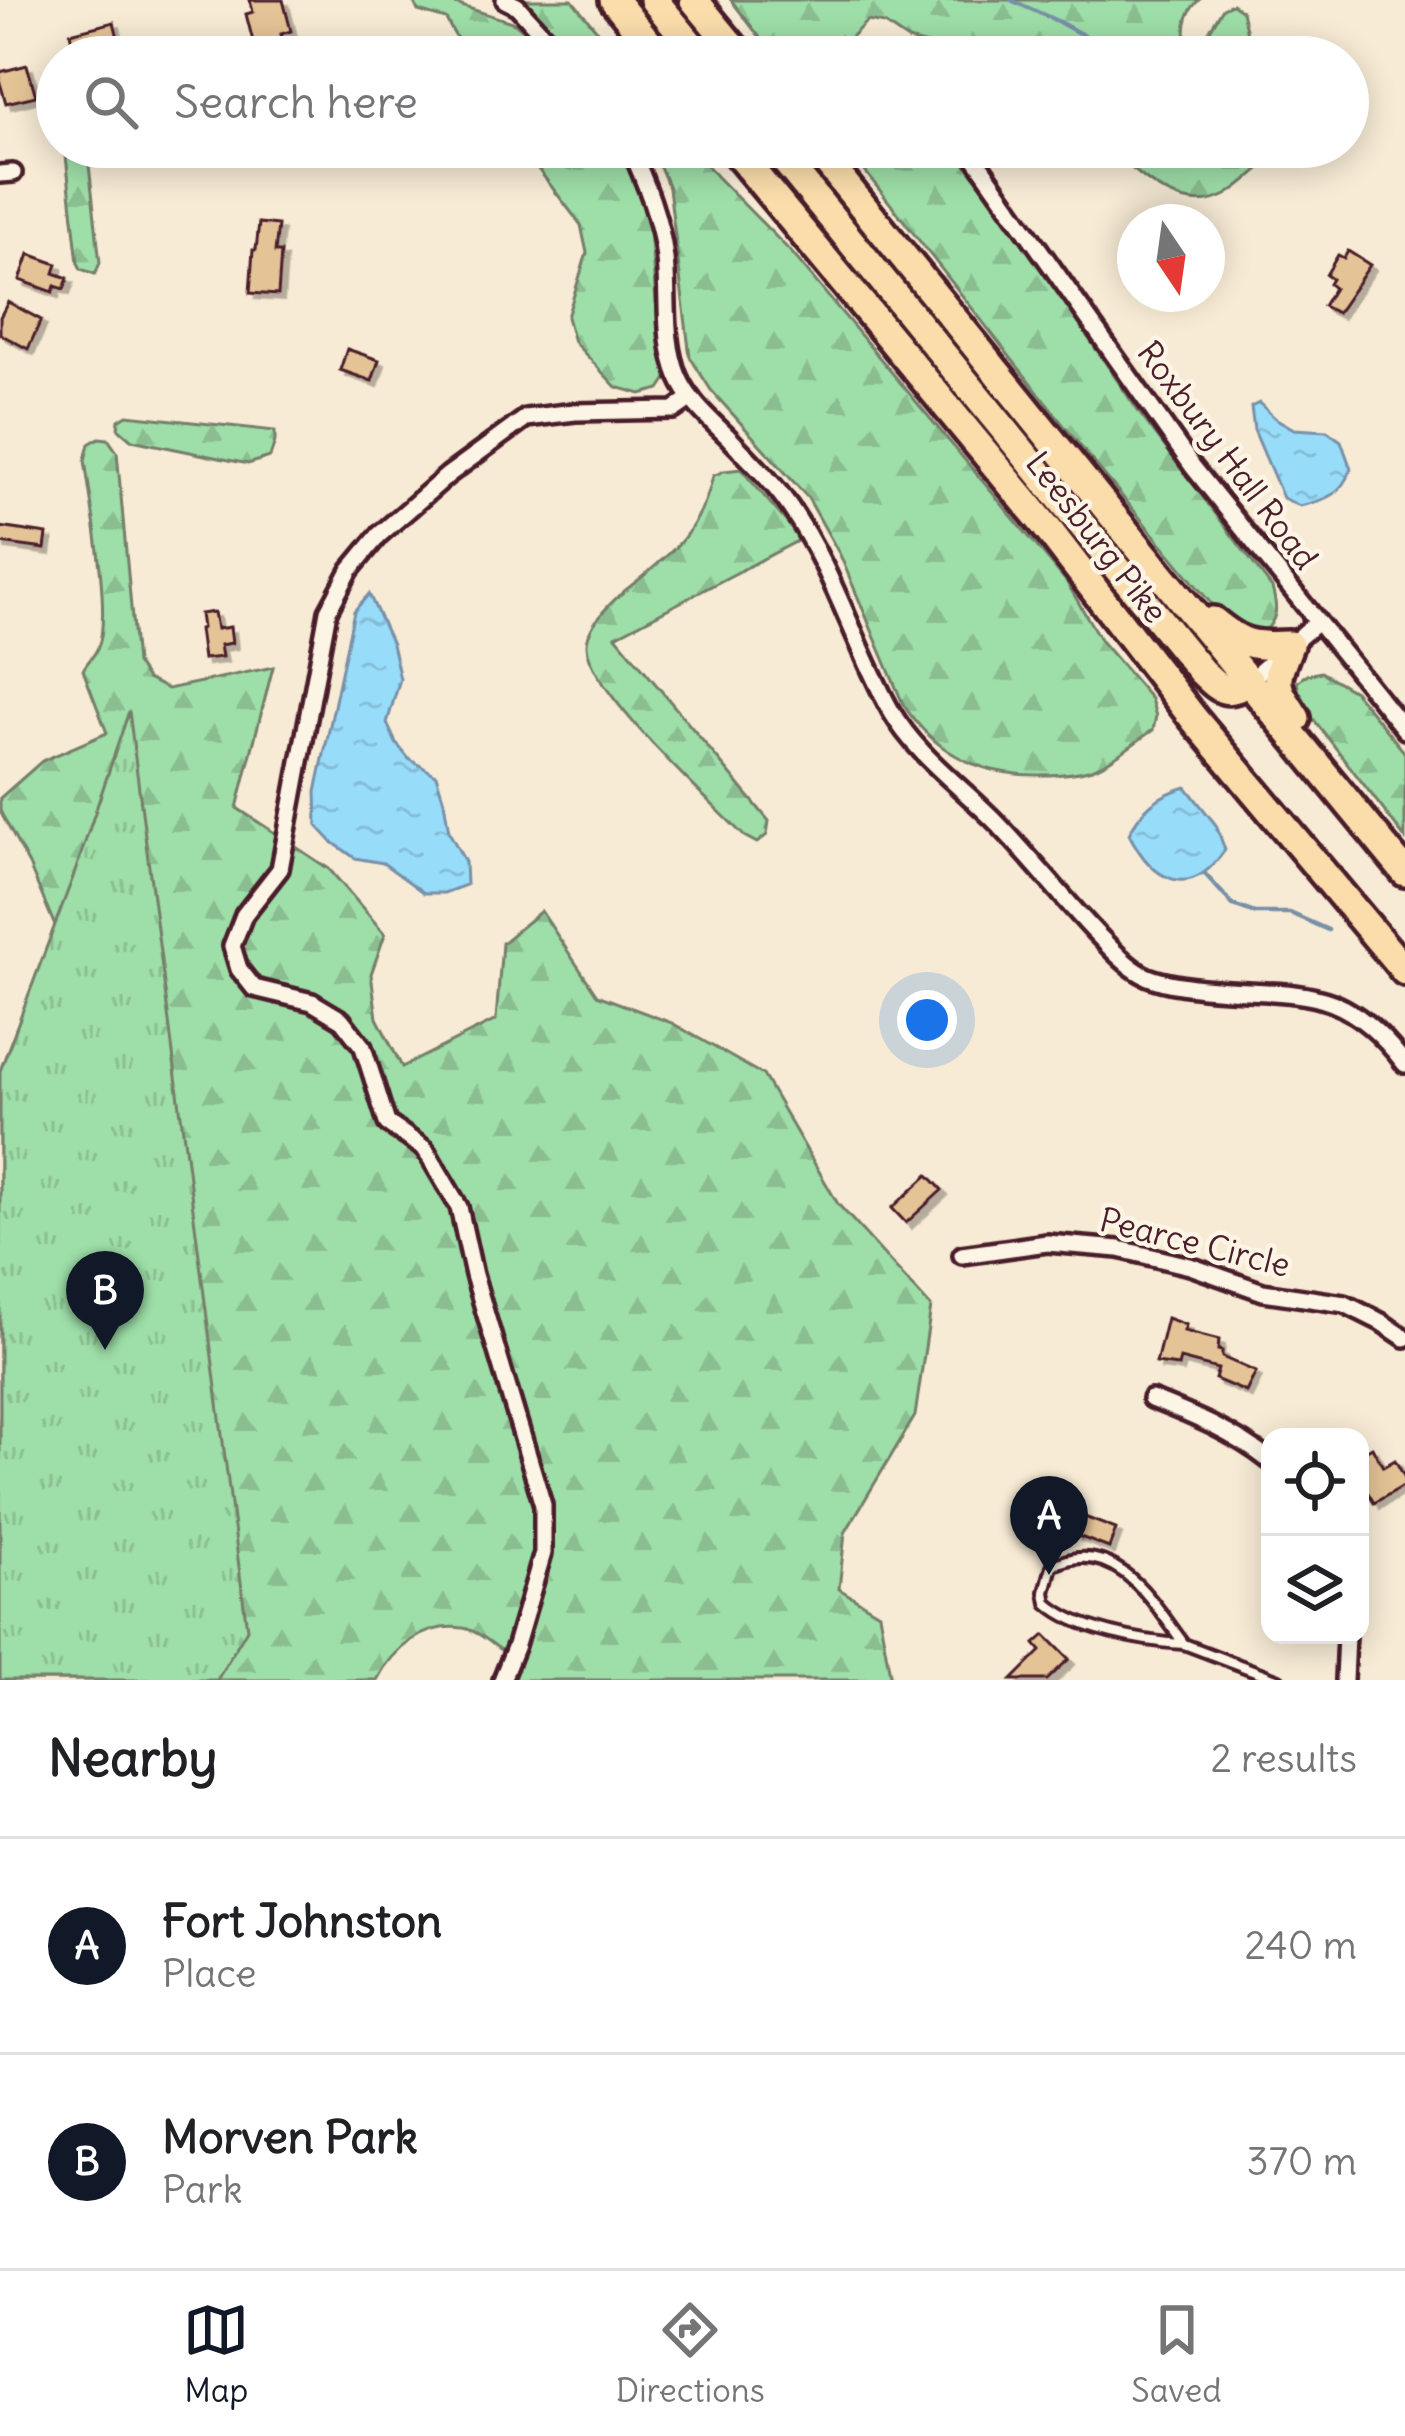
<!DOCTYPE html>
<style>
body{margin:0;font-family:Delius,sans-serif;background:#f2f2f2;color:#202124}
.controls{position:absolute;right:36px;bottom:36px;display:grid;overflow:hidden;border-radius:24px;box-shadow:0 6px 30px #0003}
.controls button{width:108px;height:108px;display:grid;place-items:center;padding:0;border:0;border-bottom:3px solid #e0e0e0;background:#fff;color:#202124;font:60px sans-serif}
.compass{position:absolute;left:1117px;top:204px;width:108px;height:108px;border-radius:50%;background:#fff;box-shadow:0 6px 30px #0003;rotate:167deg}
.you{position:absolute;left:927px;top:1020px;width:42px;height:42px;margin:-30px;border:9px solid #fff;border-radius:50%;background:#1a73e8;box-shadow:0 0 0 18px #1a73e833}
.badge{display:grid;place-items:center;width:78px;height:78px;border-radius:50%;background:#111827;color:#fff;font-size:39px;font-weight:700}
.pin{position:absolute;translate:-50% -99px;filter:drop-shadow(0 3px 6px #0008)}
.pin::after{content:'';position:absolute;top:63px;width:42px;height:36px;background:inherit;clip-path:polygon(0 0,100% 0,50% 100%)}
.list{margin:0;padding:0;list-style:none}
h2{display:flex;justify-content:space-between;align-items:center;height:156px;margin:0;padding:0 48px;font-size:51px}
h2 small{font-size:39px;font-weight:400;color:#757577}
.list li{display:grid;grid-template-columns:78px 1fr auto;gap:36px;align-items:center;box-sizing:border-box;height:216px;padding:0 48px;border-top:3px solid #e0e0e0}
.list b{display:block;font-size:45px;white-space:nowrap}
.list p{margin:0;font-size:39px;white-space:nowrap;color:#757577}
.list em{font-size:39px;font-style:normal;color:#757577}
.icon{flex:none;width:66px;height:66px;fill:none;stroke:currentColor;stroke-width:2;stroke-linecap:round;stroke-linejoin:round}
.map{position:relative;flex:none;width:1405px;height:1680px;overflow:hidden}
.search{position:absolute;background:#fff;box-shadow:0 6px 30px #0003;left:36px;right:36px;top:36px;height:132px;display:flex;align-items:center;gap:30px;box-sizing:border-box;padding:0 42px;border-radius:66px;color:#757577;font-size:45px}
.sheet{height:588px;background:#fff}
nav{display:flex;justify-content:space-around;align-items:center;box-sizing:border-box;height:168px;border-top:3px solid #e0e0e0;background:#fff;font-size:33px;color:#757577}
nav a{display:grid;justify-items:center;gap:6px}
nav .on{color:#111827}
.map>svg:first-child{display:block}
.forest{fill:url(#forest-firs);stroke:#747e6a;stroke-width:3}
.park{fill:url(#park-tufts);stroke:#747e6a;stroke-width:3}
.water{fill:url(#water-ripples);stroke:#7890a7;stroke-width:3}
.lines{fill:none;stroke-linecap:round;stroke-linejoin:round}
.stream{stroke:#7890a7;stroke-width:4.5}
.building{fill:#e4c396;stroke:#4a1f2b;stroke-width:3;filter:url(#shadow)}
.lane-casing{stroke:#4a1f2b;stroke-width:16}
.street-casing{stroke:#4a1f2b;stroke-width:24}
.highway-casing{stroke:#4a1f2b;stroke-width:36}
.lane{stroke:#fcf5e5;stroke-width:8}
.street{stroke:#fcf5e5;stroke-width:15}
.highway{stroke:#faddab;stroke-width:27}
.labels{text-anchor:middle;dominant-baseline:central;stroke-width:9;stroke-linejoin:round;paint-order:stroke}
.street-label{font-size:33px;fill:#4a1f2b;stroke:#fcf5e5}
</style>
<div class="map">
<svg width="1405" height="1680" viewBox="0 0 1405 1680">
<defs>
<pattern id="forest-firs" width="22" height="20" patternUnits="userSpaceOnUse" patternTransform="scale(3)"><rect width="22" height="20" fill="#9edea8"/><path d="M5 1l3.5 6h-7zM16 11l3.5 6h-7z" fill="#8abe91"/></pattern>
<pattern id="park-tufts" width="24" height="20" patternUnits="userSpaceOnUse" patternTransform="scale(3)"><rect width="24" height="20" fill="#9edea8"/><path d="M3 7l-1-3M5 7V3M7 7l1-3M15 17l-1-3M17 17v-4M19 17l1-3" fill="none" stroke="#8abe91"/></pattern>
<pattern id="water-ripples" width="26" height="14" patternUnits="userSpaceOnUse" patternTransform="scale(3)"><rect width="26" height="14" fill="#97dcf9"/><path d="M2 4q2-2 4 0t4 0M15 11q2-2 4 0t4 0" fill="none" stroke="#84bcd6"/></pattern>
<filter id="shadow"><feDropShadow dx="5.5" dy="5.5" stdDeviation="0" flood-color="#0004"/></filter>
</defs>
<rect width="100%" height="100%" fill="#f7ebd5"/>
<filter id="ink" filterUnits="userSpaceOnUse"><feTurbulence type="fractalNoise" baseFrequency=".00833" numOctaves="2"/><feDisplacementMap in="SourceGraphic" scale="24" xChannelSelector="R" yChannelSelector="G"/><feConvolveMatrix kernelMatrix="1 2 1 2 8 2 1 2 1" color-interpolation-filters="sRGB"/></filter>
<g filter="url(#ink)">
<!-- forest -->
<g class="forest">
<path d="M413 0H443L515 23 555 57C538 57 490 61 477 56 462 51 452 31 446 19L418 11Z"/>
<polygon points="516,0 572,0 619,57 565,57"/>
<path d="M731 0H1199C1185 13 1183 29 1187 46L1201 45 1223 8 1232 4 1242 11 1252 57H977L908 40 884 24 867 21 851 37 855 57H775Z"/>
<polygon points="65,147 87,147 100,263 95,274 81,269 78,263"/>
<polygon points="521,147 619,147 649,217 656,302 668,377 660,389 641,394 616,387 574,342 567,317 587,253 581,225"/>
<path d="M642 147H692L716 176 792 253 1066 581 1101 641 1151 699 1156 716 1153 730C1135 742 1116 759 1097 767 1080 774 1058 775 1040 775 981 776 935 754 903 704L840 555 808 498 711 390 690 357 669 188 661 169Z"/>
<path d="M846 147H954L985 185 1140 414 1272 588C1278 609 1278 619 1262 634L1232 629 1072 436Z"/>
<path d="M1107 147H1264L1265 164C1253 174 1240 187 1226 195 1181 219 1140 174 1107 147Z"/>
<polygon points="127,415 275,431 275,441 270,457 248,464 132,440 118,428 119,420"/>
<path d="M99 438 108 439 117 452 136 663 147 679 168 689 273 667 237 808 329 869 385 934 371 974 377 1018 402 1067 496 1020 502 943 541 911 597 995 672 1023 763 1075 838 1204 931 1307 915 1416 845 1533 839 1589 879 1613 891 1680H510L505 1653C493 1645 477 1630 463 1628 425 1622 393 1649 377 1680H0V1071L55 926 29 865 0 811V798L42 761 107 733 83 670C87 661 95 656 98 647 112 615 90 499 85 460L89 444Z"/>
<path d="M741 469 801 539 616 636 769 821 767 835 757 843 744 836C710 801 584 687 587 643 589 622 615 598 632 585 673 553 701 529 713 476L724 471Z"/>
<polygon points="1321,672 1354,691 1405,753 1405,838 1301,703 1297,682 1306,675"/>
</g>
<!-- park -->
<polygon class="park" points="129,711 247,1629 217,1680 0,1680 0,1071 76,869"/>
<!-- water -->
<g class="water">
<path d="M1259 403 1275 418 1294 429 1327 431 1341 441 1351 469C1341 495 1326 500 1300 506L1283 498 1254 430 1251 407Z"/>
<polygon points="369,594 392,644 400,679 387,723 396,743 409,759 436,775 444,801 449,832 465,862 466,885 444,893 424,893 383,863 355,858 331,841 317,826 316,792 354,611"/>
<path d="M1186 787 1216 825 1225 850C1190 901 1153 882 1129 834 1142 808 1158 795 1186 787Z"/>
</g>
<g class="lines">
<!-- stream -->
<g class="stream">
<polyline points="1011,0 1057,21 1123,57"/>
<polyline points="1205,874 1233,905 1255,913 1290,913 1328,930"/>
</g>
</g>
<!-- building -->
<g class="building">
<polygon points="250,0 283,0 291,31 281,34 287,57 257,57 246,14 253,12"/>
<polygon points="114,22 123,57 85,57 82,44 73,46 70,33"/>
<polygon points="27,65 36,96 6,103 0,83 0,72"/>
<polygon points="259,223 278,225 275,252 281,252 278,295 250,293 253,250 256,250"/>
<polygon points="1348,251 1370,265 1337,313 1323,306 1334,288 1329,284 1332,279 1326,275 1338,255 1344,258"/>
<polygon points="29,254 57,264 54,273 68,278 64,289 55,286 53,292 20,280"/>
<polygon points="8,302 41,320 28,349 0,334 0,317"/>
<polygon points="347,349 379,360 372,381 340,370"/>
<polygon points="0,527 47,534 45,549 0,543"/>
<polygon points="214,612 217,629 230,627 232,643 220,645 222,657 203,659 199,629 202,628 200,614"/>
<polygon points="928,1175 942,1190 906,1223 892,1208"/>
<polygon points="1167,1318 1186,1325 1184,1331 1219,1340 1218,1350 1222,1351 1222,1357 1256,1372 1246,1392 1215,1379 1218,1369 1180,1359 1178,1366 1156,1363"/>
<polygon points="1372,1447 1383,1467 1395,1460 1405,1478 1405,1485 1374,1503 1360,1479 1360,1454"/>
<polygon points="1082,1516 1116,1529 1109,1548 1075,1535"/>
<polygon points="1045,1635 1069,1659 1047,1680 1012,1680 1041,1651 1035,1644"/>
</g>
<g class="lines">
<defs>
<path id="lane" d="M1184 1644C1153 1602 1114 1534 1052 1566L1045 1592 1047 1603C1076 1630 1145 1642 1184 1644L1279 1680"/>
<g id="street">
<polyline points="505,0 517,6 563,57"/>
<path d="M630 147C646 184 661 219 665 259 669 298 663 339 678 376 689 402 711 420 730 439 751 461 773 482 790 507 834 571 854 644 891 711 917 756 961 786 997 823 1031 858 1061 896 1094 931 1108 945 1124 964 1142 974 1158 983 1185 986 1203 988 1297 997 1340 979 1405 1064"/>
<polyline points="967,147 1193,467 1405,730"/>
<polyline points="0,174 13,173"/>
<polyline points="1249,681 1317,622"/>
<polyline points="962,1255 1047,1243 1119,1249 1190,1266 1263,1292 1345,1304 1381,1322 1405,1338"/>
<path d="M1151 1399C1194 1416 1233 1432 1270 1461"/>
<polyline points="502,1680 516,1645 543,1553 543,1505 474,1275 459,1207 425,1149 387,1123 363,1047 342,1020 312,1002 254,988 239,969 232,946 244,915 280,869 328,611 350,570 379,535 408,510 448,475 526,418 575,412 674,410 691,398"/>
<polyline points="1344,1680 1346,1635"/>
</g>
<g id="highway">
<polyline points="614,0 660,57"/>
<polyline points="654,0 701,57"/>
<polyline points="694,0 741,57"/>
<polyline points="732,147 1043,523 1194,719 1405,971"/>
<path d="M774 147 1201 671C1219 688 1226 698 1249 681"/>
<polyline points="815,147 1107,509 1405,872"/>
<path d="M1213 621C1242 645 1252 647 1289 645 1273 685 1273 682 1296 718"/>
</g>
</defs>
<!-- lane casing -->
<use href="#lane" class="lane-casing"/>
<!-- street casing -->
<use href="#street" class="street-casing"/>
<!-- highway casing -->
<use href="#highway" class="highway-casing"/>
<!-- lane -->
<use href="#lane" class="lane"/>
<!-- street -->
<use href="#street" class="street"/>
<!-- highway -->
<use href="#highway" class="highway"/>
</g>
</g>
<g class="labels">
<!-- street labels -->
<g class="street-label">
<text transform="translate(1228 455) rotate(53)">Roxbury Hall Road</text>
<text transform="translate(1097 537) rotate(52)">Leesburg Pike</text>
<text transform="translate(1195 1242) rotate(14)">Pearce Circle</text>
</g>
</g>
</svg>
<div class="controls">
<button><svg class="icon" aria-label="locate" viewBox="0 0 24 24"><circle cx="12" cy="12" r="6"/><path d="M12 2v4M12 18v4M2 12h4M18 12h4"/></svg></button>
<button><svg class="icon" aria-label="layers" viewBox="0 0 24 24"><path d="M12 4l9 5-9 5-9-5zM3 14l9 5 9-5"/></svg></button>
</div>
<svg class="compass" viewBox="-18 -18 36 36"><path d="M0-13l5 13h-10z" fill="#e53935"/><path d="M0 13l5-13h-10z" fill="#757577"/></svg>
<div class="you"></div>
<div class="pin badge" style="left:1049px;top:1575px">A</div>
<div class="pin badge" style="left:105px;top:1350px">B</div>
<div class="search"><svg class="icon" aria-label="search" viewBox="0 0 24 24"><circle cx="10" cy="10" r="6"/><path d="M15 15l6 6"/></svg>Search here</div>
</div>
<section class="sheet">
<h2>Nearby<small>2 results</small></h2>
<ul class="list">
<li><span class="badge">A</span><div><b>Fort Johnston</b><p>Place</p></div><em>240 m</em></li>
<li><span class="badge">B</span><div><b>Morven Park</b><p>Park</p></div><em>370 m</em></li>
</ul>
</section>
<nav>
<a class="on"><svg class="icon" aria-label="map" viewBox="0 0 24 24"><path d="M3 6l6-2 6 2 6-2v14l-6 2-6-2-6 2zM9 4v14M15 6v14"/></svg>Map</a>
<a><svg class="icon" aria-label="directions" viewBox="0 0 24 24"><path d="M12 3l9 9-9 9-9-9zM9 14v-3h6M13 9l2 2-2 2"/></svg>Directions</a>
<a><svg class="icon" aria-label="saved" viewBox="0 0 24 24"><path d="M7 4h10v16l-5-4-5 4z"/></svg>Saved</a>
</nav>
